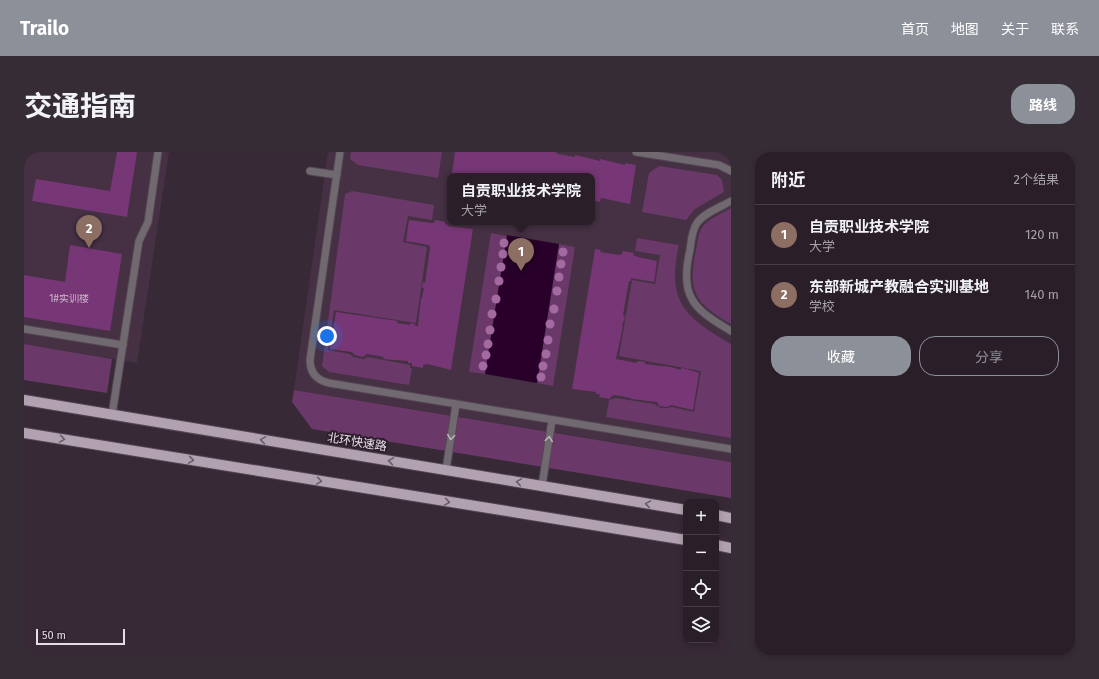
<!DOCTYPE html>
<html lang="zh">
<meta charset="utf-8">
<style>
body{margin:0;font-family:"Fira Sans","Noto Sans SC",sans-serif;background:#362c35;color:#f1f3f6}
.controls{position:absolute;right:12px;bottom:12px;display:grid;overflow:hidden;border-radius:8px;box-shadow:0 2px 6px #0003}
.controls button{width:36px;height:36px;display:grid;place-items:center;padding:0;border:0;border-bottom:1px solid #463d46;background:#2a1f29;color:#f1f3f6;font:20px sans-serif}
.scale{position:absolute;left:12px;bottom:10px;width:89px;box-sizing:border-box;padding-left:4px;border:2px solid #e7dde6;border-top:0;font-size:11px;line-height:14px;white-space:nowrap;color:#e7dde6;-webkit-text-stroke:3px #2e1f2d;paint-order:stroke}
.you{position:absolute;left:303px;top:184px;width:14px;height:14px;margin:-10px;border:3px solid #fff;border-radius:50%;background:#1a73e8;box-shadow:0 0 0 6px #1a73e833}
.badge{display:grid;place-items:center;width:26px;height:26px;border-radius:50%;background:#8c9099;color:#fff;font-size:13px;font-weight:700}
.pin{position:absolute;translate:-50% -33px;filter:drop-shadow(0 1px 2px #0008)}
.pin::after{content:'';position:absolute;top:21px;width:14px;height:12px;background:inherit;clip-path:polygon(0 0,100% 0,50% 100%)}
.popup{position:absolute;left:423px;top:21px;width:148px;height:52px;box-sizing:border-box;display:grid;place-content:center;border-radius:8px;background:#2a1f29;filter:drop-shadow(0 1px 3px #0005);font-size:13px;white-space:nowrap;color:#a5a2a8}
.popup b{font-size:15px;color:#f1f3f6}
.popup::after{content:'';position:absolute;left:50%;top:100%;margin-left:-8px;border:8px solid transparent;border-top-color:#2a1f29}
.list{margin:0;padding:0;list-style:none}
h2{display:flex;justify-content:space-between;align-items:center;height:52px;margin:0;padding:0 16px;font-size:17px}
h2 small{font-size:13px;font-weight:400;color:#a5a2a8}
.list li{display:grid;grid-template-columns:26px 1fr auto;gap:12px;align-items:center;box-sizing:border-box;height:60px;padding:0 16px;border-top:1px solid #463d46}
.list b{display:block;font-size:15px;white-space:nowrap}
.list p{margin:0;font-size:13px;white-space:nowrap;color:#a5a2a8}
.list em{font-size:13px;font-style:normal;color:#a5a2a8}
.actions{display:flex;gap:8px;padding:12px 16px}
.actions a{flex:1;padding:9px 0;border:1px solid #8c9099;border-radius:16px;text-align:center;font-size:14px;color:#8c9099}
.actions .main{background:#8c9099;color:#fff}
.icon{flex:none;width:22px;height:22px;fill:none;stroke:currentColor;stroke-width:2;stroke-linecap:round;stroke-linejoin:round}
.map{position:relative;flex:none;width:707px;height:503px;overflow:hidden;border-radius:16px}
header{display:flex;align-items:center;gap:24px;box-sizing:border-box;height:56px;padding:0 20px;background:#8c9099;color:#fff}
header strong{font-size:19px}
nav{display:flex;gap:22px;margin-inline-start:auto;font-size:14px}
.intro{display:flex;align-items:center;justify-content:space-between;box-sizing:border-box;height:96px;padding:0 24px}
h1{margin:0;font-size:28px}
.button{padding:10px 18px;border-radius:16px;background:#8c9099;color:#fff;font-size:14px;font-weight:700}
main{display:flex;gap:24px;padding:0 24px}
aside{flex:1;background:#2a1f29;border-radius:16px;box-shadow:0 2px 6px #0003}
.map>svg:first-child{display:block}
.built{fill:#453044;fill-rule:evenodd}
.green{fill:#6a3969}
.water{fill:#280029}
.building{fill:#773776}
.lines{fill:none;stroke-linecap:round;stroke-linejoin:round}
.service-casing{stroke:#544653;stroke-width:9}
.primary-casing{stroke:#544653;stroke-width:12}
.service{stroke:#716970;stroke-width:7}
.primary{stroke:#b2a2b1;stroke-width:10}
.tree{fill:#a36aa1}
.oneway{stroke:#beb4bd}
.oneway2{stroke:#695a68}
.labels{text-anchor:middle;dominant-baseline:central;stroke-width:4;stroke-linejoin:round;paint-order:stroke}
.number-label{font-size:10px;fill:#cbb4ca}
.street-label{font-size:12px;fill:#e7dde6;stroke:#2e1f2d}
</style>
<header>
<strong>Trailo</strong>
<nav><a>首页</a><a>地图</a><a>关于</a><a>联系</a></nav>
</header>
<div class="intro"><h1>交通指南</h1><a class="button">路线</a></div>
<main>
<div class="map">
<svg width="707" height="503" viewBox="0 0 707 503">
<rect width="100%" height="100%" fill="#382937"/>
<!-- built -->
<g class="built">
<polygon points="0,0 145,0 113,211 0,192"/>
<path d="M304 0H707V310L270 238ZM426 24H568V70H426Z"/>
</g>
<!-- green -->
<g class="green">
<polygon points="327,0 418,0 414,26 334,13 326,7"/>
<polygon points="635,14 693,23 698,28 700,40 671,57 662,68 618,60 625,21"/>
<polygon points="328,39 410,53 408,68 384,64 379,90 403,95 392,171 310,158 304,198 326,202 329,205 340,207 344,205 386,213 386,216 388,216 385,233 305,220 298,214 321,42"/>
<path d="M707 56V172C671 151 663 140 672 98 674 89 674 78 681 72 688 65 699 61 707 56Z"/>
<polygon points="467,81 483,84 461,222 445,220"/>
<path d="M613 86 655 93C642 150 661 165 707 192V286L582 265 585 248 592 246 630 252C638 257 639 257 648 255L670 260 677 219 595 204 608 128 631 132 636 103 611 99Z"/>
<polygon points="535,92 551,95 529,234 513,231"/>
<polygon points="0,192 88,207 83,241 0,228"/>
<polygon points="270,238 707,310 707,346 288,277 268,250"/>
</g>
<!-- water -->
<polygon class="water" points="483,83 535,92 513,231 461,222"/>
<!-- building -->
<g class="building">
<polygon points="93,0 113,0 103,65 8,49 12,27 86,39"/>
<polygon points="431,0 531,0 534,2 551,5 551,3 576,9 576,7 601,13 601,11 612,13 606,52 577,46 576,50 568,48 568,24 437,24 428,22"/>
<polygon points="385,68 407,71 410,71 411,68 421,70 421,72 424,73 424,74 449,77 427,218 403,212 399,213 399,216 388,214 388,211 384,211 384,209 359,207 360,205 343,202 339,205 331,203 328,200 306,197 312,160 374,169 373,171 386,173 386,171 391,172 391,174 394,174 397,146 398,146 400,136 398,136 399,130 401,131 406,96 405,93 382,89"/>
<polygon points="46,93 98,102 86,179 0,165 0,123 41,130"/>
<polygon points="571,97 577,98 576,100 595,103 598,102 599,99 610,101 609,103 614,105 633,109 630,130 607,126 607,129 605,129 599,163 601,164 600,169 599,169 598,179 592,207 613,211 613,209 621,210 621,212 647,215 657,218 657,216 663,217 675,221 669,258 647,253 643,255 635,254 633,250 607,247 607,246 591,243 587,244 586,247 575,245 576,242 572,242 572,240 548,237"/>
</g>
<g class="lines">
<defs>
<g id="service">
<path d="M316 0 286 208C286 220 292 228 305 231L707 297"/>
<polyline points="612,0 695,13 707,19"/>
<polyline points="286,19 313,23"/>
<path d="M707 49C697 55 680 61 673 71 668 78 667 89 666 98 655 144 669 157 707 179"/>
<polyline points="0,177 99,193"/>
<polyline points="88,263 115,89 124,70 134,0"/>
<polyline points="422,318 432,252"/>
<polyline points="518,334 528,268"/>
</g>
<g id="primary">
<polyline points="0,248 662,358"/>
<polyline points="0,281 662,388"/>
<polyline points="692,363 707,366"/>
<polyline points="692,393 707,396"/>
</g>
</defs>
<!-- service casing -->
<use href="#service" class="service-casing"/>
<!-- primary casing -->
<use href="#primary" class="primary-casing"/>
<!-- service -->
<use href="#service" class="service"/>
<!-- primary -->
<use href="#primary" class="primary"/>
</g>
<!-- trees -->
<g class="tree">
<circle cx="480" cy="91" r="4.5"/>
<circle cx="539" cy="100" r="4.5"/>
<circle cx="479" cy="102" r="4.5"/>
<circle cx="537" cy="112" r="4.5"/>
<circle cx="477" cy="115" r="4.5"/>
<circle cx="535" cy="125" r="4.5"/>
<circle cx="475" cy="129" r="4.5"/>
<circle cx="533" cy="139" r="4.5"/>
<circle cx="472" cy="147" r="4.5"/>
<circle cx="530" cy="157" r="4.5"/>
<circle cx="468" cy="162" r="4.5"/>
<circle cx="526" cy="172" r="4.5"/>
<circle cx="466" cy="178" r="4.5"/>
<circle cx="524" cy="188" r="4.5"/>
<circle cx="464" cy="192" r="4.5"/>
<circle cx="522" cy="202" r="4.5"/>
<circle cx="462" cy="203" r="4.5"/>
<circle cx="459" cy="214" r="4.5"/>
<circle cx="519" cy="214" r="4.5"/>
<circle cx="517" cy="225" r="4.5"/>
</g>
<!-- one-way arrows -->
<defs><path id="oneway-chevron" d="M-2-3.5L2.5 0L-2 3.5" fill="none" stroke-width="1.6" stroke-linecap="round" stroke-linejoin="round"/></defs>
<g class="oneway">
<use href="#oneway-chevron" transform="translate(427 285) rotate(98)"/>
<use href="#oneway-chevron" transform="translate(525 287) rotate(-82)"/>
</g>
<g class="oneway2">
<use href="#oneway-chevron" transform="translate(38 287) rotate(9)"/>
<use href="#oneway-chevron" transform="translate(239 288) rotate(-171)"/>
<use href="#oneway-chevron" transform="translate(167 308) rotate(9)"/>
<use href="#oneway-chevron" transform="translate(367 309) rotate(-171)"/>
<use href="#oneway-chevron" transform="translate(295 329) rotate(9)"/>
<use href="#oneway-chevron" transform="translate(495 330) rotate(-171)"/>
<use href="#oneway-chevron" transform="translate(423 350) rotate(9)"/>
<use href="#oneway-chevron" transform="translate(624 352) rotate(-171)"/>
</g>
<g class="labels">
<!-- number labels -->
<g class="number-label">
<text x="45" y="147">1#实训楼</text>
</g>
<!-- street labels -->
<g class="street-label">
<text transform="translate(333 290) rotate(9)">北环快速路</text>
</g>
</g>
</svg>
<div class="controls">
<button>+</button>
<button>−</button>
<button><svg class="icon" aria-label="locate" viewBox="0 0 24 24"><circle cx="12" cy="12" r="6"/><path d="M12 2v4M12 18v4M2 12h4M18 12h4"/></svg></button>
<button><svg class="icon" aria-label="layers" viewBox="0 0 24 24"><path d="M12 4l9 5-9 5-9-5zM3 14l9 5 9-5"/></svg></button>
</div>
<div class="scale">50 m</div>
<div class="you"></div>
<div class="pin badge" style="left:497px;top:119px;background:#8d6e63">1</div>
<div class="popup"><b>自贡职业技术学院</b>大学</div>
<div class="pin badge" style="left:65px;top:96px;background:#8d6e63">2</div>
</div>
<aside>
<h2>附近<small>2个结果</small></h2>
<ul class="list">
<li><span class="badge" style="background:#8d6e63">1</span><div><b>自贡职业技术学院</b><p>大学</p></div><em>120 m</em></li>
<li><span class="badge" style="background:#8d6e63">2</span><div><b>东部新城产教融合实训基地</b><p>学校</p></div><em>140 m</em></li>
</ul>
<div class="actions"><a class="main">收藏</a><a>分享</a></div>
</aside>
</main>
